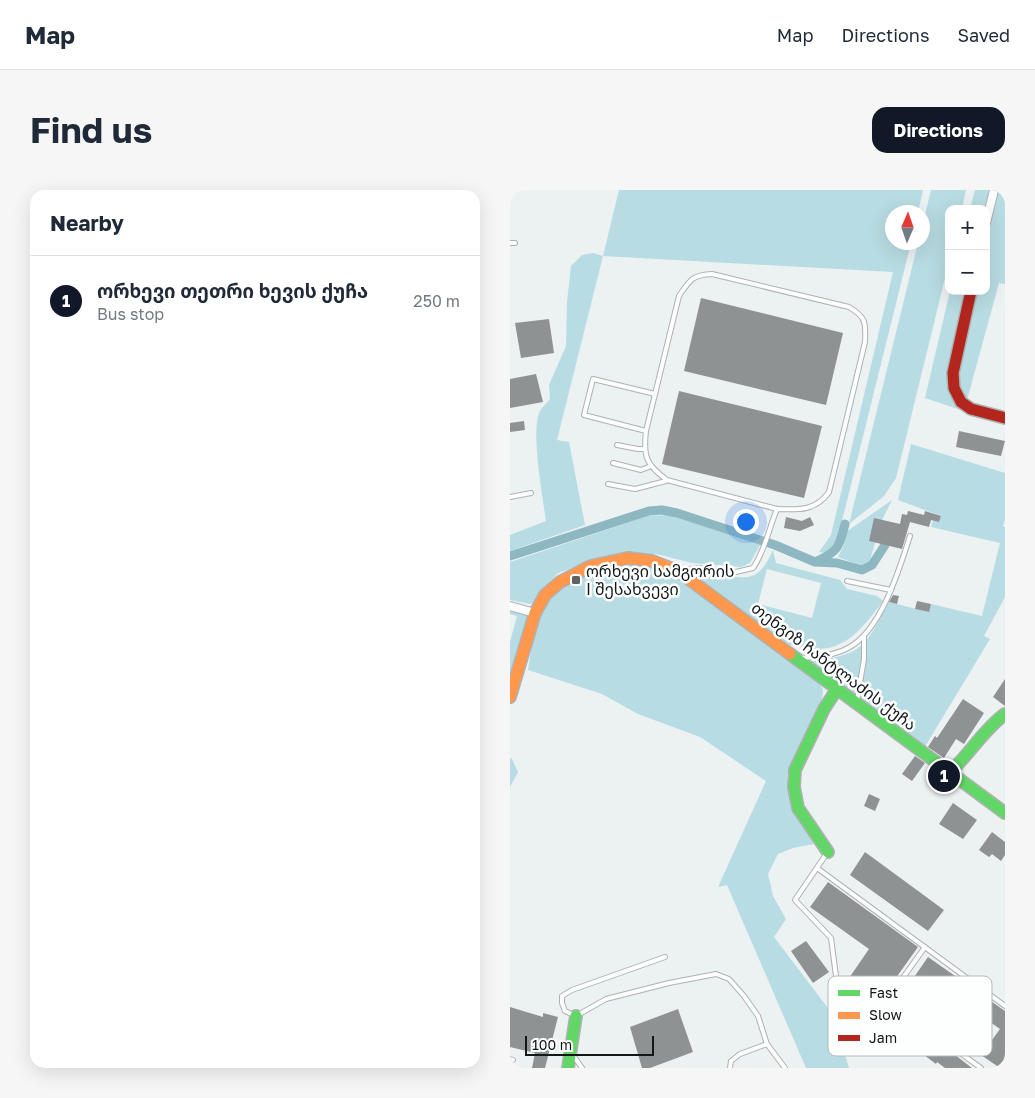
<!DOCTYPE html>
<meta charset="utf-8">
<style>
body{margin:0;font-family:"Golos Text","Noto Sans Georgian",sans-serif;background:#f6f6f7;color:#1f2937}
.controls{position:absolute;right:15px;top:15px;display:grid;overflow:hidden;border-radius:10px;box-shadow:0 5px 20px #0002}
.controls button{width:45px;height:45px;display:grid;place-items:center;padding:0;border:0;border-bottom:1px solid #e0e1e3;background:#fff;color:#1f2937;font:25px sans-serif}
.compass{position:absolute;left:375px;top:15px;width:45px;height:45px;border-radius:50%;background:#fff;box-shadow:0 5px 20px #0002;rotate:2deg}
.scale{position:absolute;left:15px;bottom:12px;width:129px;box-sizing:border-box;padding-left:5px;border:2px solid #131718;border-top:0;font-size:14px;line-height:18px;white-space:nowrap;color:#131718;-webkit-text-stroke:4px #fdffff;paint-order:stroke}
.you{position:absolute;left:235px;top:331px;width:18px;height:18px;margin:-12px;border:4px solid #fff;border-radius:50%;background:#1a73e8;box-shadow:0 0 0 8px #1a73e833}
.badge{display:grid;place-items:center;width:32px;height:32px;border-radius:50%;background:#111827;color:#fff;font-size:16px;font-weight:700}
.pin{position:absolute;translate:-50% -50%;border:2px solid #fff;box-shadow:0 1px 5px #0006}
.list{margin:0;padding:0;list-style:none}
h2{display:flex;justify-content:space-between;align-items:center;height:65px;margin:0;padding:0 20px;font-size:21px}
h2 small{font-size:16px;font-weight:400;color:#747a83}
.list li{display:grid;grid-template-columns:32px 1fr auto;gap:15px;align-items:center;box-sizing:border-box;height:90px;padding:0 20px;border-top:1px solid #e0e1e3}
.list b{display:block;font-size:19px;white-space:nowrap}
.list p{margin:0;font-size:16px;white-space:nowrap;color:#747a83}
.list em{font-size:16px;font-style:normal;color:#747a83}
.map{position:relative;flex:none;width:495px;height:878px;overflow:hidden;border-radius:15px}
header{display:flex;align-items:center;gap:30px;box-sizing:border-box;height:70px;padding:0 25px;background:#fff;border-bottom:1px solid #e0e1e3}
header strong{font-size:24px}
nav{display:flex;gap:28px;margin-inline-start:auto;font-size:18px}
.intro{display:flex;align-items:center;justify-content:space-between;box-sizing:border-box;height:120px;padding:0 30px}
h1{margin:0;font-size:35px}
.button{padding:12px 22px;border-radius:15px;background:#111827;color:#fff;font-size:18px;font-weight:700}
main{display:flex;gap:30px;padding:0 30px}
aside{flex:1;background:#fff;border-radius:15px;box-shadow:0 5px 20px #0002}
.map>svg:first-child{display:block}
.green{fill:#b8dce3;fill-rule:evenodd}
.lines{fill:none;stroke-linecap:round;stroke-linejoin:round}
.canal{stroke:#8db8c2;stroke-width:9}
.building{fill:#8e9293}
.lane-casing{stroke:#aeb2b3;stroke-width:6}
.street-casing{stroke:#aeb2b3;stroke-width:10}
.fast-casing{stroke:#aeb2b3;stroke-width:14}
.slow-casing{stroke:#aeb2b3;stroke-width:14}
.jam-casing{stroke:#aeb2b3;stroke-width:14}
.path{stroke:#d0d2d2;stroke-width:1;stroke-dasharray:2.5 2.5;stroke-linecap:butt}
.lane{stroke:#fcfdfd;stroke-width:4}
.street{stroke:#fcfdfd;stroke-width:8}
.fast{stroke:#63d668;stroke-width:11}
.slow{stroke:#ff974d;stroke-width:11}
.jam{stroke:#b3261e;stroke-width:11}
.poi-dot{fill:#5f6364;stroke:#fdffff;stroke-width:2}
.labels{text-anchor:middle;dominant-baseline:central;stroke-width:5;stroke-linejoin:round;paint-order:stroke}
.poi-label{font-size:16px;fill:#131718;stroke:#fdffff;text-anchor:start}
.street-label{font-size:16px;fill:#131718;stroke:#fdffff}
.key{fill:#fdffff;stroke:#b7b9ba;stroke-width:1}
.key-label{font-size:14px;fill:#131718}
</style>
<header>
<strong>Map</strong>
<nav><a>Map</a><a>Directions</a><a>Saved</a></nav>
</header>
<div class="intro"><h1>Find us</h1><a class="button">Directions</a></div>
<main>
<aside>
<h2>Nearby<small></small></h2>
<ul class="list">
<li><span class="badge">1</span><div><b>ორხევი თეთრი ხევის ქუჩა</b><p>Bus stop</p></div><em>250 m</em></li>
</ul>
</aside>
<div class="map">
<svg width="495" height="878" viewBox="0 0 495 878">
<rect width="100%" height="100%" fill="#ecf1f2"/>
<!-- green -->
<g class="green">
<path d="M109 0H413L408 22H382V52L401 53 329 343 324 358 316 363 309 362 321 345 383 82 93 66 47 250 59 252 75 335 0 361V345L36 331C33 308 20 240 30 221 32 217 37 213 40 209L39 195 56 156 57 112 61 76 72 65 83 63 93 66Z"/>
<polygon points="421,0 456,0 452,19 439,19 439,72 386,288 374,306 339,334 408,53 412,52 413,33"/>
<polygon points="465,0 495,0 495,94 489,93 454,221 415,208 440,101 476,101 476,19 460,19"/>
<path d="M401 254 495 283V329L493 337H495V407L474 446 480 449 413 560 299 471C317 469 341 467 354 453 363 444 372 423 379 412L418 422 421 414 472 426 490 353 421 337 423 330 429 332 431 326 388 310Z"/>
<polygon points="382,310 372,330 359,373 356,376 351,376 328,367 333,357 336,342"/>
<polygon points="159,325 250,355 240,373 231,377 182,373 147,364 118,364 87,369 48,383 30,402 24,412 20,414 0,410 0,372 138,326"/>
<path d="M263 360 266 373 330 390 337 399 367 406 373 411C357 432 340 457 311 459 301 460 290 457 280 455L184 386C192 381 197 382 206 384 239 389 248 393 263 360ZM257 379 311 393 302 428 248 414Z"/>
<path d="M118 374 143 376 164 384 308 491 313 500 312 509 277 586 284 622 309 653 283 658 268 664 258 684 263 706 276 729 264 747 324 826 339 878H296L217 695 208 697 256 591 190 547 128 524 92 504 18 480C21 462 23 443 28 426 29 422 33 417 36 413 54 387 89 381 118 374Z"/>
<polygon points="0,421 18,425 0,484 0,452 7,426 0,424"/>
<polygon points="0,568 2,569 8,582 0,597"/>
</g>
<g class="lines">
<!-- canal -->
<g class="canal">
<polyline points="0,366 139,321 152,320 167,323 265,355 305,372 327,373 352,380 362,375 375,355"/>
<path d="M307 371C329 361 329 357 335 334"/>
</g>
</g>
<!-- building -->
<g class="building">
<polygon points="191,108 333,143 316,215 174,181"/>
<polygon points="39,129 44,163 11,168 5,133"/>
<polygon points="26,184 33,212 0,218 0,189"/>
<polygon points="169,201 312,236 294,308 152,274"/>
<polygon points="14,231 15,240 0,242 0,233"/>
<polygon points="449,241 495,251 491,266 446,257"/>
<polygon points="398,321 414,325 415,321 431,326 429,332 421,330 419,337 400,332 392,359 359,351 364,328 390,334 392,324 397,325"/>
<polygon points="276,327 292,331 300,327 304,335 290,341 274,338"/>
<polygon points="383,405 389,406 387,414 379,412"/>
<polygon points="407,411 421,414 419,422 405,419"/>
<polygon points="495,489 495,516 483,507"/>
<polygon points="453,509 474,523 454,554 446,549 434,568 418,557 425,546 427,548"/>
<polygon points="405,566 415,573 402,591 392,584"/>
<polygon points="359,604 370,609 365,621 354,616"/>
<polygon points="443,613 467,630 453,649 429,634"/>
<polygon points="482,642 495,652 495,665 491,671 482,664 479,667 469,660"/>
<polygon points="355,662 434,720 418,741 340,685"/>
<polygon points="318,692 408,757 368,813 337,791 359,759 300,717"/>
<polygon points="296,751 319,782 303,793 281,761"/>
<polygon points="418,767 495,821 495,878 490,878 471,865 490,839 426,794 418,806 400,793"/>
<polygon points="0,817 33,827 33,823 48,827 35,878 22,878 25,863 0,857"/>
<polygon points="381,818 423,848 462,878 435,878 427,872 426,874 390,847 392,845 372,830"/>
<polygon points="168,819 183,862 140,878 132,878 120,837"/>
</g>
<g class="lines">
<defs>
<g id="lane">
<polyline points="0,53 5,53"/>
<polyline points="136,241 74,225 83,189 145,204"/>
<polyline points="107,255 128,259 134,259"/>
<polyline points="103,273 131,280 141,276"/>
<polyline points="98,294 125,299 156,291"/>
<polyline points="0,307 21,303"/>
<path d="M170 380 190 378 226 382 243 378C255 361 259 338 267 319L157 290C136 275 133 266 136 241L169 106C180 90 182 85 202 84L339 117C356 127 356 133 355 152L319 302C306 321 288 320 267 319"/>
<polyline points="337,391 381,400"/>
<path d="M290 468C306 467 323 466 338 458 371 441 389 380 400 346"/>
<polyline points="347,511 354,469 354,447"/>
<polyline points="317,663 285,710 321,748 326,786 330,794 362,823 367,822 377,810"/>
<polyline points="307,678 495,816"/>
<polyline points="415,757 377,810 471,878"/>
<polyline points="155,767 62,800 52,806 52,813 55,821 66,826 96,809 159,793 206,784 219,789 234,806 248,826 257,854 275,878"/>
<polyline points="63,865 72,878"/>
<polyline points="0,869 3,870"/>
<polyline points="220,878 221,871 230,864 257,854"/>
</g>
<g id="street">
<polyline points="476,33 484,0"/>
<polyline points="0,416 25,423"/>
</g>
<g id="fast">
<polyline points="280,464 495,623"/>
<path d="M440 582C460 564 473 540 495 524"/>
<polyline points="318,662 288,618 284,597 285,580 314,519 327,499"/>
<polyline points="58,878 66,826"/>
</g>
<polyline id="slow" points="0,507 25,423 35,405 50,392 81,376 118,368 142,371 168,381 280,464"/>
<polyline id="jam" points="461,101 443,183 444,198 451,212 461,219 495,228"/>
</defs>
<!-- lane casing -->
<use href="#lane" class="lane-casing"/>
<!-- street casing -->
<use href="#street" class="street-casing"/>
<!-- fast casing -->
<use href="#fast" class="fast-casing"/>
<!-- slow casing -->
<use href="#slow" class="slow-casing"/>
<!-- jam casing -->
<use href="#jam" class="jam-casing"/>
<!-- path -->
<polyline class="path" points="103,52 117,0"/>
<!-- lane -->
<use href="#lane" class="lane"/>
<!-- street -->
<use href="#street" class="street"/>
<!-- fast -->
<use href="#fast" class="fast"/>
<!-- slow -->
<use href="#slow" class="slow"/>
<!-- jam -->
<use href="#jam" class="jam"/>
</g>
<!-- markers -->
<rect class="poi-dot" x="61" y="385" width="10" height="10" rx="2.5"/>
<g class="labels">
<!-- poi labels -->
<g class="poi-label">
<text x="76" y="381">ორხევი სამგორის<tspan x="76" dy="18">I შესახვევი</tspan></text>
</g>
<!-- street labels -->
<g class="street-label">
<text transform="translate(324 476) rotate(37)">თენგიზ ჩანტლაძის ქუჩა</text>
</g>
</g>
<!-- legend -->
<rect x="318" y="786" width="164" height="80" rx="8" class="key"/>
<rect x="328" y="800" width="22" height="6" fill="#63d668"/>
<rect x="328" y="822" width="22" height="7" fill="#ff974d"/>
<rect x="328" y="845" width="22" height="6" fill="#b3261e"/>
<g class="key-label">
<text x="359" y="808">Fast</text>
<text x="359" y="830">Slow</text>
<text x="359" y="853">Jam</text>
</g>
</svg>
<div class="controls">
<button>+</button>
<button>−</button>
</div>
<svg class="compass" viewBox="-18 -18 36 36"><path d="M0-13l5 13h-10z" fill="#e53935"/><path d="M0 13l5-13h-10z" fill="#747a83"/></svg>
<div class="scale">100 m</div>
<div class="you"></div>
<div class="pin badge" style="left:434px;top:586px">1</div>
</div>
</main>
